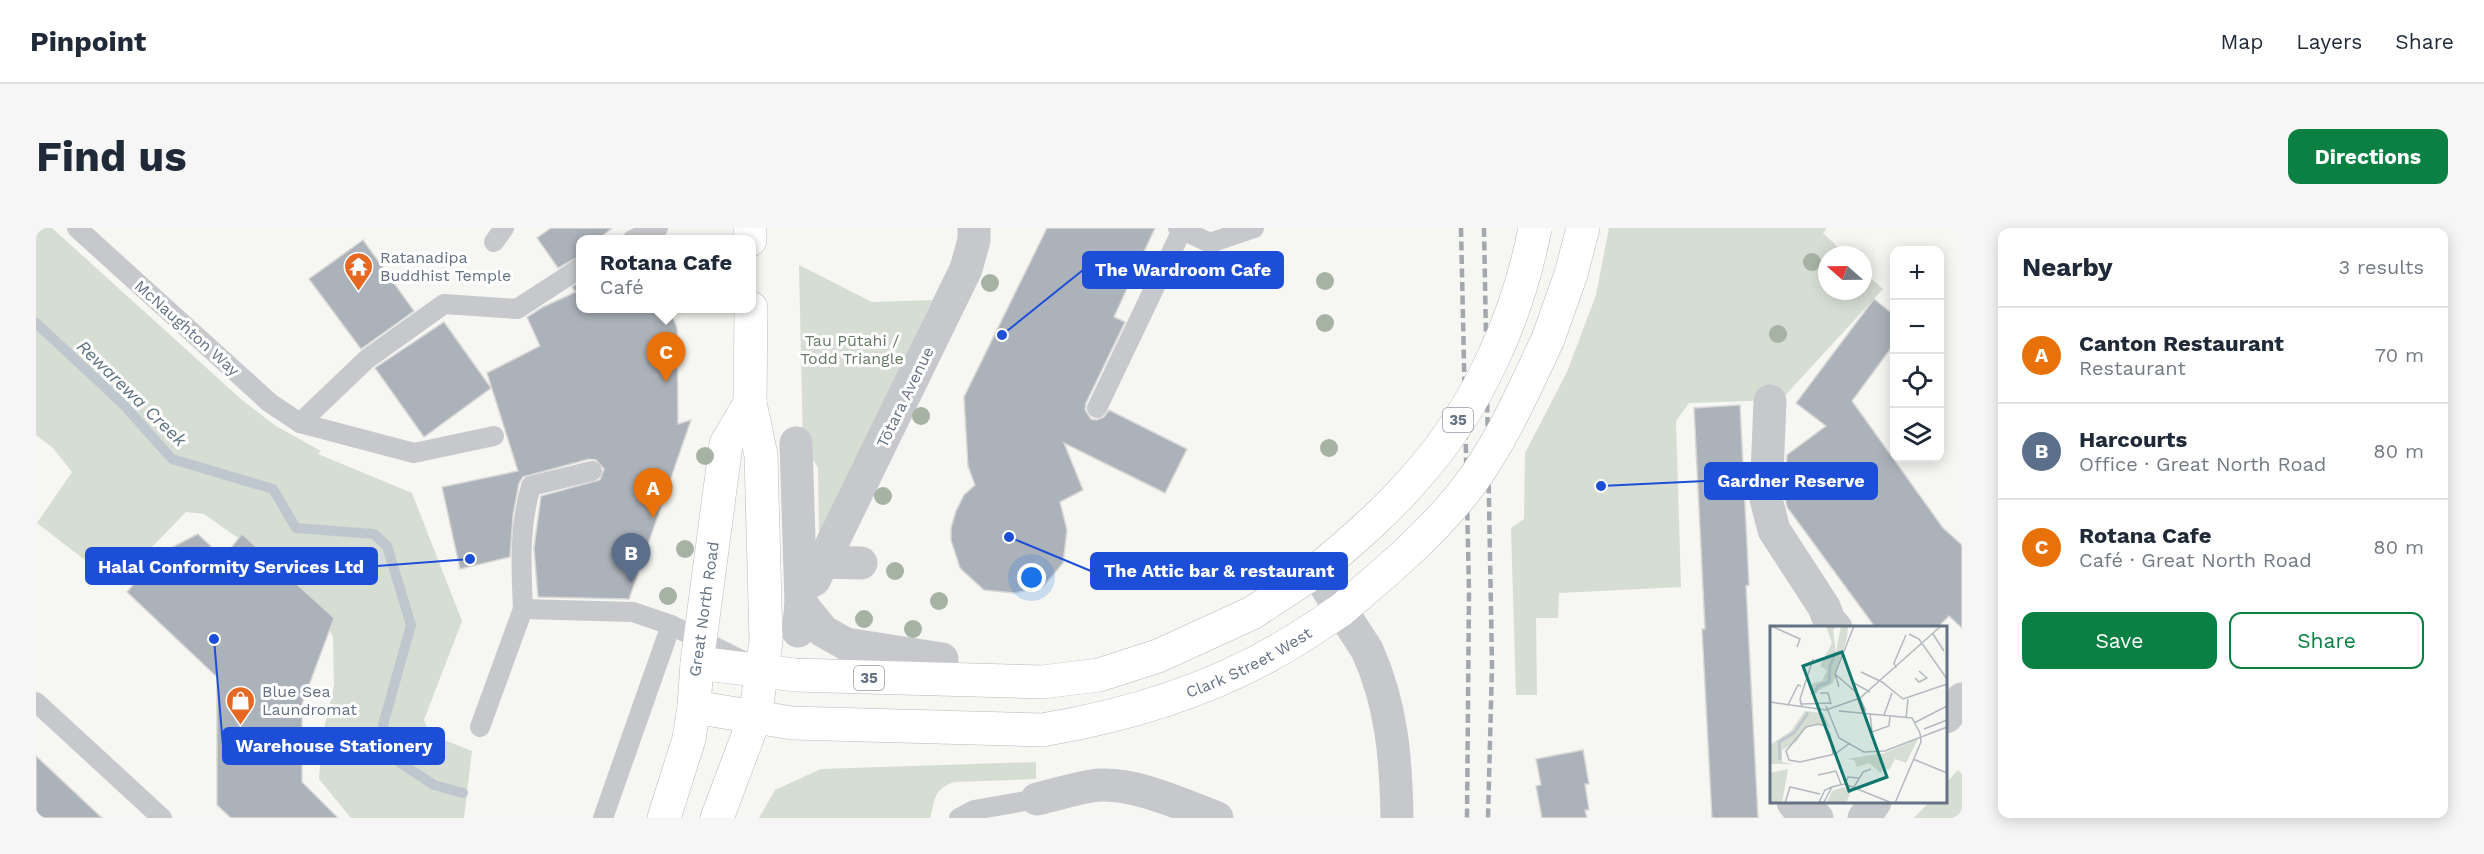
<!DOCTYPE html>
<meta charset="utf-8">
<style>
body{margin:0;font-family:"Work Sans",sans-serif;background:#f6f6f7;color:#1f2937}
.controls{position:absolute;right:18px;top:18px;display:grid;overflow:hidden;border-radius:12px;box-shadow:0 3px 15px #0003}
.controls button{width:54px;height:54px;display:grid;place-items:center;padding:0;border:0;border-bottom:2px solid #e0e1e3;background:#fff;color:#1f2937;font:30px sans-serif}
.compass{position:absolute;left:1782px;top:18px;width:54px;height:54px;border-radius:50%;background:#fff;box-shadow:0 3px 15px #0003;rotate:290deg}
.you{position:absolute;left:996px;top:350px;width:21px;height:21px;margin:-15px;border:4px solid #fff;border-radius:50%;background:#1a73e8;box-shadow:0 0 0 9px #1a73e833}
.badge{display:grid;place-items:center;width:39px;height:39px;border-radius:50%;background:#0b8043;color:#fff;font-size:20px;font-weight:700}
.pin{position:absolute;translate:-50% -50px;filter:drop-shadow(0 2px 3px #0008)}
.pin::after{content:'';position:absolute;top:32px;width:21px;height:18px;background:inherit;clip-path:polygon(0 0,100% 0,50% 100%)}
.popup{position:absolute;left:540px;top:7px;width:180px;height:78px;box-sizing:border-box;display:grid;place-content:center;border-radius:12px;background:#fff;filter:drop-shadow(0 2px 4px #0005);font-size:20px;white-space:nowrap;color:#747a83}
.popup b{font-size:22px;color:#1f2937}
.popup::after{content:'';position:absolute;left:50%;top:100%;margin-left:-12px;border:12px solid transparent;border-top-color:#fff}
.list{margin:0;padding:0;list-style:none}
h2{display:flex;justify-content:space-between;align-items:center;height:78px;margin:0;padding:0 24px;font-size:26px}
h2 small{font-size:20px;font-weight:400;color:#747a83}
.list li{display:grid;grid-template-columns:39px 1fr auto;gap:18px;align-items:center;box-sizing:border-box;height:96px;padding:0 24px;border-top:2px solid #e0e1e3}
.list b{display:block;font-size:22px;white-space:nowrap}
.list p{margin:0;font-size:20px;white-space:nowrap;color:#747a83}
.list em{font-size:20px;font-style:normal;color:#747a83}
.actions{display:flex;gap:12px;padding:18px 24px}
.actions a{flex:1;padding:14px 0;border:2px solid #0b8043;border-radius:12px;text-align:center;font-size:21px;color:#0b8043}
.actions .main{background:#0b8043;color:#fff}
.icon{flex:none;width:33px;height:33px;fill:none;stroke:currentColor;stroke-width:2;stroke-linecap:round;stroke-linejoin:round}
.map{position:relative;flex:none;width:1926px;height:590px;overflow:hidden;border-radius:12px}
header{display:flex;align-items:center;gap:36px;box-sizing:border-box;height:84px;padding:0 30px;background:#fff;border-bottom:2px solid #e0e1e3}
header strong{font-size:28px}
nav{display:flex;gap:33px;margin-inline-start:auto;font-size:21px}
.intro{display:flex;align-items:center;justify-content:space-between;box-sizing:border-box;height:144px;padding:0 36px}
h1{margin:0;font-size:42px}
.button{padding:15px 27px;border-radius:12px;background:#0b8043;color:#fff;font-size:21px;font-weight:700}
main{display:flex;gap:36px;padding:0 36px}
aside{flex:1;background:#fff;border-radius:12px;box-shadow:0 3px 15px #0003}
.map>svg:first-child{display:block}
.green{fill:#d6ddd3}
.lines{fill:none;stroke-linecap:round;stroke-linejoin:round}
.stream{stroke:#bfc7ce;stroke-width:10}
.building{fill:#abb2b9;stroke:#d7d7d5;stroke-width:1.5}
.secondary-casing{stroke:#b8bbc0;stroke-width:34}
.primary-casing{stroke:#b6b9be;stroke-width:34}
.lane{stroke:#c6c8cc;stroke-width:20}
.street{stroke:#c6c8cc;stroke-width:33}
.secondary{stroke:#fff;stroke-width:33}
.primary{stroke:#fff;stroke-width:33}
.rail{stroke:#a3a8af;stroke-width:4.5;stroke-dasharray:9 4.5;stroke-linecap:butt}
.primary-bridge-casing{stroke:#b6b9be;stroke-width:34;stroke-linecap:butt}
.primary-bridge{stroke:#fff;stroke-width:33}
.tree{fill:#a6b2a3}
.labels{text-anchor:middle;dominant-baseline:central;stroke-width:6;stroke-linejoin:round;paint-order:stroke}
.shield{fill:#fff;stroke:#929ca9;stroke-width:1.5}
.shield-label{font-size:15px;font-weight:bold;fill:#647284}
.poi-label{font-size:16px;fill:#647284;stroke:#fff;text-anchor:start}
.street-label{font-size:16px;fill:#647284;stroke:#fff}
.park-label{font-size:16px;fill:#657b63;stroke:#fff}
.water-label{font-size:18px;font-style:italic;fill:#607481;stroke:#fff}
.inset-river{fill:none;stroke:#bfc7ce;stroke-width:3}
.inset-road{fill:none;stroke:#b3b9bf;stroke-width:1.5}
.view{fill:#0f766e;fill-opacity:0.15;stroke:#0f766e;stroke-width:3}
.inset-edge{fill:none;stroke:#647284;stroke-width:3}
.leader{fill:none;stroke:#1d4ed8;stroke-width:2}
.callout-dot{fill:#1d4ed8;stroke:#fff;stroke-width:2}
.callout{fill:#1d4ed8;stroke:#1d4ed8;stroke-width:2}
.callout-label{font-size:18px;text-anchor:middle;font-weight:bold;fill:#fff}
</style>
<header>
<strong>Pinpoint</strong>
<nav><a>Map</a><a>Layers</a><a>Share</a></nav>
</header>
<div class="intro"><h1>Find us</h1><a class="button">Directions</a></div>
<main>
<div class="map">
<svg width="1926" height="590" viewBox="0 0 1926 590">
<rect width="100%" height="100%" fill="#f6f6f2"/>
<!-- green -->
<g class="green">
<polygon points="0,0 16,0 206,172 240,198 285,223 282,226 376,265 426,393 388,492 393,506 436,523 428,590 315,590 283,551 286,509 298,458 297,409 287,389 223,325 168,286 150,284 80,356 1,295 36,244 17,220 0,207"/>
<polygon points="1573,0 1791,0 1787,5 1810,27 1791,27 1791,63 1827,63 1827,43 1847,61 1745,172 1653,175 1640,193 1645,359 1523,365 1522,390 1500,390 1501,467 1480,467 1475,300 1488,291 1489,225 1531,144 1560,67"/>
<polygon points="763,37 836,74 896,72 783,309 782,240 767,215"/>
<path d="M1000 534V551L919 554C897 561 900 570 894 590H723L739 562 785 541Z"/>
<polygon points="1922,542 1926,546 1926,590 1878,590 1893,574 1910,574 1910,555"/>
</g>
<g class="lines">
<!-- stream -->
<polyline class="stream" points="0,95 87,176 136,231 237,261 260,300 338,306 351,318 375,397 347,497 360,532 398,557 427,565"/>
</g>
<!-- building -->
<g class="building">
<polygon points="515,0 576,0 561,12 544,12 544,28 522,40 501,10"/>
<polygon points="1011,0 1119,0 1078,89 1089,94 1050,175 1049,182 1055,191 1061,192 1068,189 1073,182 1151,221 1129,265 1028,215 1047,262 1024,274 1031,302 1027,335 1007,359 978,365 948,362 924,340 915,312 915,300 920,283 928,267 939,257 932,238 928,169"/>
<polygon points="327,12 378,83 325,121 273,51"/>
<polygon points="544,54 544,81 633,81 641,100 642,196 655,192 593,371 502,369 498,320 505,268 564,252 568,241 560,232 553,231 487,249 483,255 477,287 474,329 424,341 406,259 482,243 451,145 504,118 491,89 507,79 540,64 536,59"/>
<polygon points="1838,71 1858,87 1858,116 1816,173 1907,300 1926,317 1926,400 1913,388 1902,399 1839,399 1751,279 1749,269 1751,227 1790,198 1760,175"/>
<polygon points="408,94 455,160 388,209 339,140"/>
<polygon points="1704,177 1713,357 1710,358 1722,590 1676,590 1666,401 1669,401 1658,180"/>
<polygon points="162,306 187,330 206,306 298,390 266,476 266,554 302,590 195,590 181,577 181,449 91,364 123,326"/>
<polygon points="1547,522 1553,556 1549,556 1553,582 1549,582 1551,590 1506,590 1500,558 1505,557 1500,531"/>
<polygon points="0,528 66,590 0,590"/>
</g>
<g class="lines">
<defs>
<g id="secondary">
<polyline points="714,0 714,12"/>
<polyline points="715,80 714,175 725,227 730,413 719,489"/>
<polyline points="661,435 690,216 714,175"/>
</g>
<g id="primary">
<polyline points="1512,111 1535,46 1547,0"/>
<path id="s1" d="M658 479 756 495 1006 502C1090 488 1178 461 1251 417 1270 406 1287 394 1305 382"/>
<polyline points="628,590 653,511 658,479 661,435 759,447 1006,454 1063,447 1122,428 1216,385 1280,343"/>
<polyline points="681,590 719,489"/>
</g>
</defs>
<!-- secondary casing -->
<use href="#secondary" class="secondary-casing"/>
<!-- primary casing -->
<use href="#primary" class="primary-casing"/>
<!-- lane -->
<g class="lane">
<polyline points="41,0 234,175 264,195 378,225 458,208"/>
<polyline points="1142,0 1174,15 1218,0"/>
<polyline points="596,12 622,0"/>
<polyline points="458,14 468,0"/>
<polyline points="1061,180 1146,2"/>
<polyline points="264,195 331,131 408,76 481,81 544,40"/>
<path d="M487 381C485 339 483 299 495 258L556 243"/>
<polyline points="0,474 126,590"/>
<polyline points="444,499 487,381 597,384 635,397 705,432"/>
<polyline points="567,590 635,397"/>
<polyline points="923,590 938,582 1001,571"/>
</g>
<!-- street -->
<g class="street">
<polyline points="1734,173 1730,271 1738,302 1788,379 1793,392 1800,400"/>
<polyline points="760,215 765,376"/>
<polyline points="787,334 930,41 938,12 938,0"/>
<path d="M1280 343 1331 422C1356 477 1360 531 1361 590"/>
<polyline points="778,352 787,334 825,335"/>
<polyline points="762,403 765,376 787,403 810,416 906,431"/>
<polyline points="1910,489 1926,471"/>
<path d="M1001 571C1019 567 1037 561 1055 558 1094 552 1145 576 1181 590"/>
<polyline points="1757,574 1760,578 1781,590"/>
<polyline points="1828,590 1839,574"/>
</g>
<!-- secondary -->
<use href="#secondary" class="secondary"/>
<!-- primary -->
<use href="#primary" class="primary"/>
<!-- rail -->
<g class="rail">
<polyline points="1425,0 1433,363 1431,590"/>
<polyline points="1448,0 1456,437 1452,590"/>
</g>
<defs>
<g id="primary-bridge">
<path d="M1280 343C1316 313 1350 284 1380 249 1441 181 1482 89 1499 0"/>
<path d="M1305 382C1349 345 1392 309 1428 264 1464 218 1487 164 1512 111"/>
</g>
</defs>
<!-- primary-bridge casing -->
<use href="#primary-bridge" class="primary-bridge-casing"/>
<!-- primary-bridge -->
<use href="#primary-bridge" class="primary-bridge"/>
</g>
<!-- trees -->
<g class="tree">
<circle cx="1776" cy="34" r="9"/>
<circle cx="1289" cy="53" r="9"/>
<circle cx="954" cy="55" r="9"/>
<circle cx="1289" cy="95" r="9"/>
<circle cx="1742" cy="106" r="9"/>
<circle cx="885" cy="188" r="9"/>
<circle cx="1293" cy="220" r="9"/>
<circle cx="669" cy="228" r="9"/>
<circle cx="847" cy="268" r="9"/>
<circle cx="649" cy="321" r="9"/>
<circle cx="859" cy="343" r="9"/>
<circle cx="632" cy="368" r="9"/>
<circle cx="903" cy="373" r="9"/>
<circle cx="828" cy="391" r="9"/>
<circle cx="877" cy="401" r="9"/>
</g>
<!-- icons -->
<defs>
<symbol id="temple-pin" viewBox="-11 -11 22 30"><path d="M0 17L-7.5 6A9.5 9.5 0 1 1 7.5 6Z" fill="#e76822" stroke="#fff"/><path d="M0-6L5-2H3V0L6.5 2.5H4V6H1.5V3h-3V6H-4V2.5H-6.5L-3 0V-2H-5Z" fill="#fff"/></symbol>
<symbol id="shop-pin" viewBox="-11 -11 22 30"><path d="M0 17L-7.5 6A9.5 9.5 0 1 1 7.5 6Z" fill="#e76822" stroke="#fff"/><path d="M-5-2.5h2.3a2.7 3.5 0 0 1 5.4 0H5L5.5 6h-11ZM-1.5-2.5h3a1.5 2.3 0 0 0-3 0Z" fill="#fff"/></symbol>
</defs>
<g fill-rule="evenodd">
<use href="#temple-pin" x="306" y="22" width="33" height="45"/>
<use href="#shop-pin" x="188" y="456" width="33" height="45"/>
</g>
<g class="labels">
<!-- shield labels -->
<g class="shield">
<rect x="1407" y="180" width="30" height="24" rx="4.5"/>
<rect x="818" y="438" width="30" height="24" rx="4.5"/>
</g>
<g class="shield-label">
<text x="1422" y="192">35</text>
<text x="833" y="450">35</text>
</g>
<!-- poi labels -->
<g class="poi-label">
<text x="344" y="29">Ratanadipa<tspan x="344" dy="18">Buddhist Temple</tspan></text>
<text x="226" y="463">Blue Sea<tspan x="226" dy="18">Laundromat</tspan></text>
</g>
<!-- street labels -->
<g class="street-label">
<text transform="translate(151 100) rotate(42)">McNaughton Way</text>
<text transform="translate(869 169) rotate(-64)">Tōtara Avenue</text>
<text transform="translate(668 381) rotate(-82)">Great North Road</text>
<text stroke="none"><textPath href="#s1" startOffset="568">Clark Street West</textPath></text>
</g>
<!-- park labels -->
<g class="park-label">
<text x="816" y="112">Tau Pūtahi /<tspan x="816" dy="18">Todd Triangle</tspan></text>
</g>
<!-- water labels -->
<g class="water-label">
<text transform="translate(96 165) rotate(44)">Rewarewa Creek</text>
</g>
</g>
<!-- overview -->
<g transform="translate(1734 398)">
<rect width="177" height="177" fill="#f6f6f2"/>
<path d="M56 0H67L63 4 66 27 71 0H78L77 12 63 57 40 69 43 57 52 55 57 44 50 40 62 17ZM35 85 53 87 61 103 56 98 36 101 27 115 12 124V136L24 138H0V119L21 105ZM148 113 136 137 125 133 119 144 114 142 111 147 99 137 87 141 84 134 76 133 115 127ZM18 143 12 177H0V147ZM73 161 82 164 76 177 57 176 62 165Z" fill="#d6ddd3"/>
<path class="inset-river" d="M45 67 48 60 59 56 60 40 66 26M10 134 9 116 24 107 38 87"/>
<path class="inset-road" d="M1 0 30 13 27 21M139 8 149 13 177 53M163 8 174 25M126 42 124 37 136 9M91 46 112 56 133 73 177 58M65 48 88 68 96 85M145 52 149 56 157 52 149 45M82 56 100 66M69 61 65 48 84 0M50 67H58L61 78M30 73 43 33M0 76 56 84 90 72 171 0M18 79 28 59 31 60M32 80 30 73 31 78 61 77M56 80 69 112 94 126 115 125 177 101M69 85 142 92 150 107M100 87 102 106 119 100 120 90M114 89 122 67M136 92 138 73M144 97 177 80M154 103 177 94M63 128 60 108 55 100 48 98 36 101 16 125 19 134 30 136 65 128 80 117M143 133 177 147M48 149 66 145 71 158M75 158 78 151 89 152M62 161 54 176H49L55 164 62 161 70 159 75 158 122 177M84 161 93 146 101 143M15 177 20 161 50 168M125 177 151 116 150 107"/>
<path class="view" d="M72 26 117 151 79 165 33 40Z"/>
<rect width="177" height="177" class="inset-edge"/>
</g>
<!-- callouts -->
<path class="leader" d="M966 107L1047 42M1565 258L1669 253M434 331L341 338M973 309L1055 343M178 411L187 518"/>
<g class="callout-dot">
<circle cx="966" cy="107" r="6"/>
<circle cx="1565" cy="258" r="6"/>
<circle cx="434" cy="331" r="6"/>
<circle cx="973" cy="309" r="6"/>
<circle cx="178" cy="411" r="6"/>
</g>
<g class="callout">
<rect x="1047" y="24" width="200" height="36" rx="6"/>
<rect x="1669" y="235" width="172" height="36" rx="6"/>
<rect x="50" y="320" width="291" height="36" rx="6"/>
<rect x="1055" y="325" width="256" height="36" rx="6"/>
<rect x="187" y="500" width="221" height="36" rx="6"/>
</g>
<g class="callout-label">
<text x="1147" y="48">The Wardroom Cafe</text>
<text x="1755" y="259">Gardner Reserve</text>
<text x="195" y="345">Halal Conformity Services Ltd</text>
<text x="1183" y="349">The Attic bar &amp; restaurant</text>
<text x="298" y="524">Warehouse Stationery</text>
</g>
</svg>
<div class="controls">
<button>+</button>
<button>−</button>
<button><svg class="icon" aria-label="locate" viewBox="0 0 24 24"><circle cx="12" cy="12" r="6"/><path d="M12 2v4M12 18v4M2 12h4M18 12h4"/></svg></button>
<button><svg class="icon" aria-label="layers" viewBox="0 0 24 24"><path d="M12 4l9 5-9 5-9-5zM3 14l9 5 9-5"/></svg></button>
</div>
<svg class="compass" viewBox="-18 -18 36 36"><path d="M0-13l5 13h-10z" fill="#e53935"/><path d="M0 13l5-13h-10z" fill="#747a83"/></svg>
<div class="you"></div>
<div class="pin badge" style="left:617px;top:290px;background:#e8710a">A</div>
<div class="pin badge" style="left:595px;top:355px;background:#5c6f8a">B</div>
<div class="pin badge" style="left:630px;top:154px;background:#e8710a">C</div>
<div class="popup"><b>Rotana Cafe</b>Café</div>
</div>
<aside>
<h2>Nearby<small>3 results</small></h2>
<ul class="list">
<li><span class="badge" style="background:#e8710a">A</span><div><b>Canton Restaurant</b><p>Restaurant</p></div><em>70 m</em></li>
<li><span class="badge" style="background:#5c6f8a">B</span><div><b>Harcourts</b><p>Office · Great North Road</p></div><em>80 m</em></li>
<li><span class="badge" style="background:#e8710a">C</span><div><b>Rotana Cafe</b><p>Café · Great North Road</p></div><em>80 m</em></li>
</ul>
<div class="actions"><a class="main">Save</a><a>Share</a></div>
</aside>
</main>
